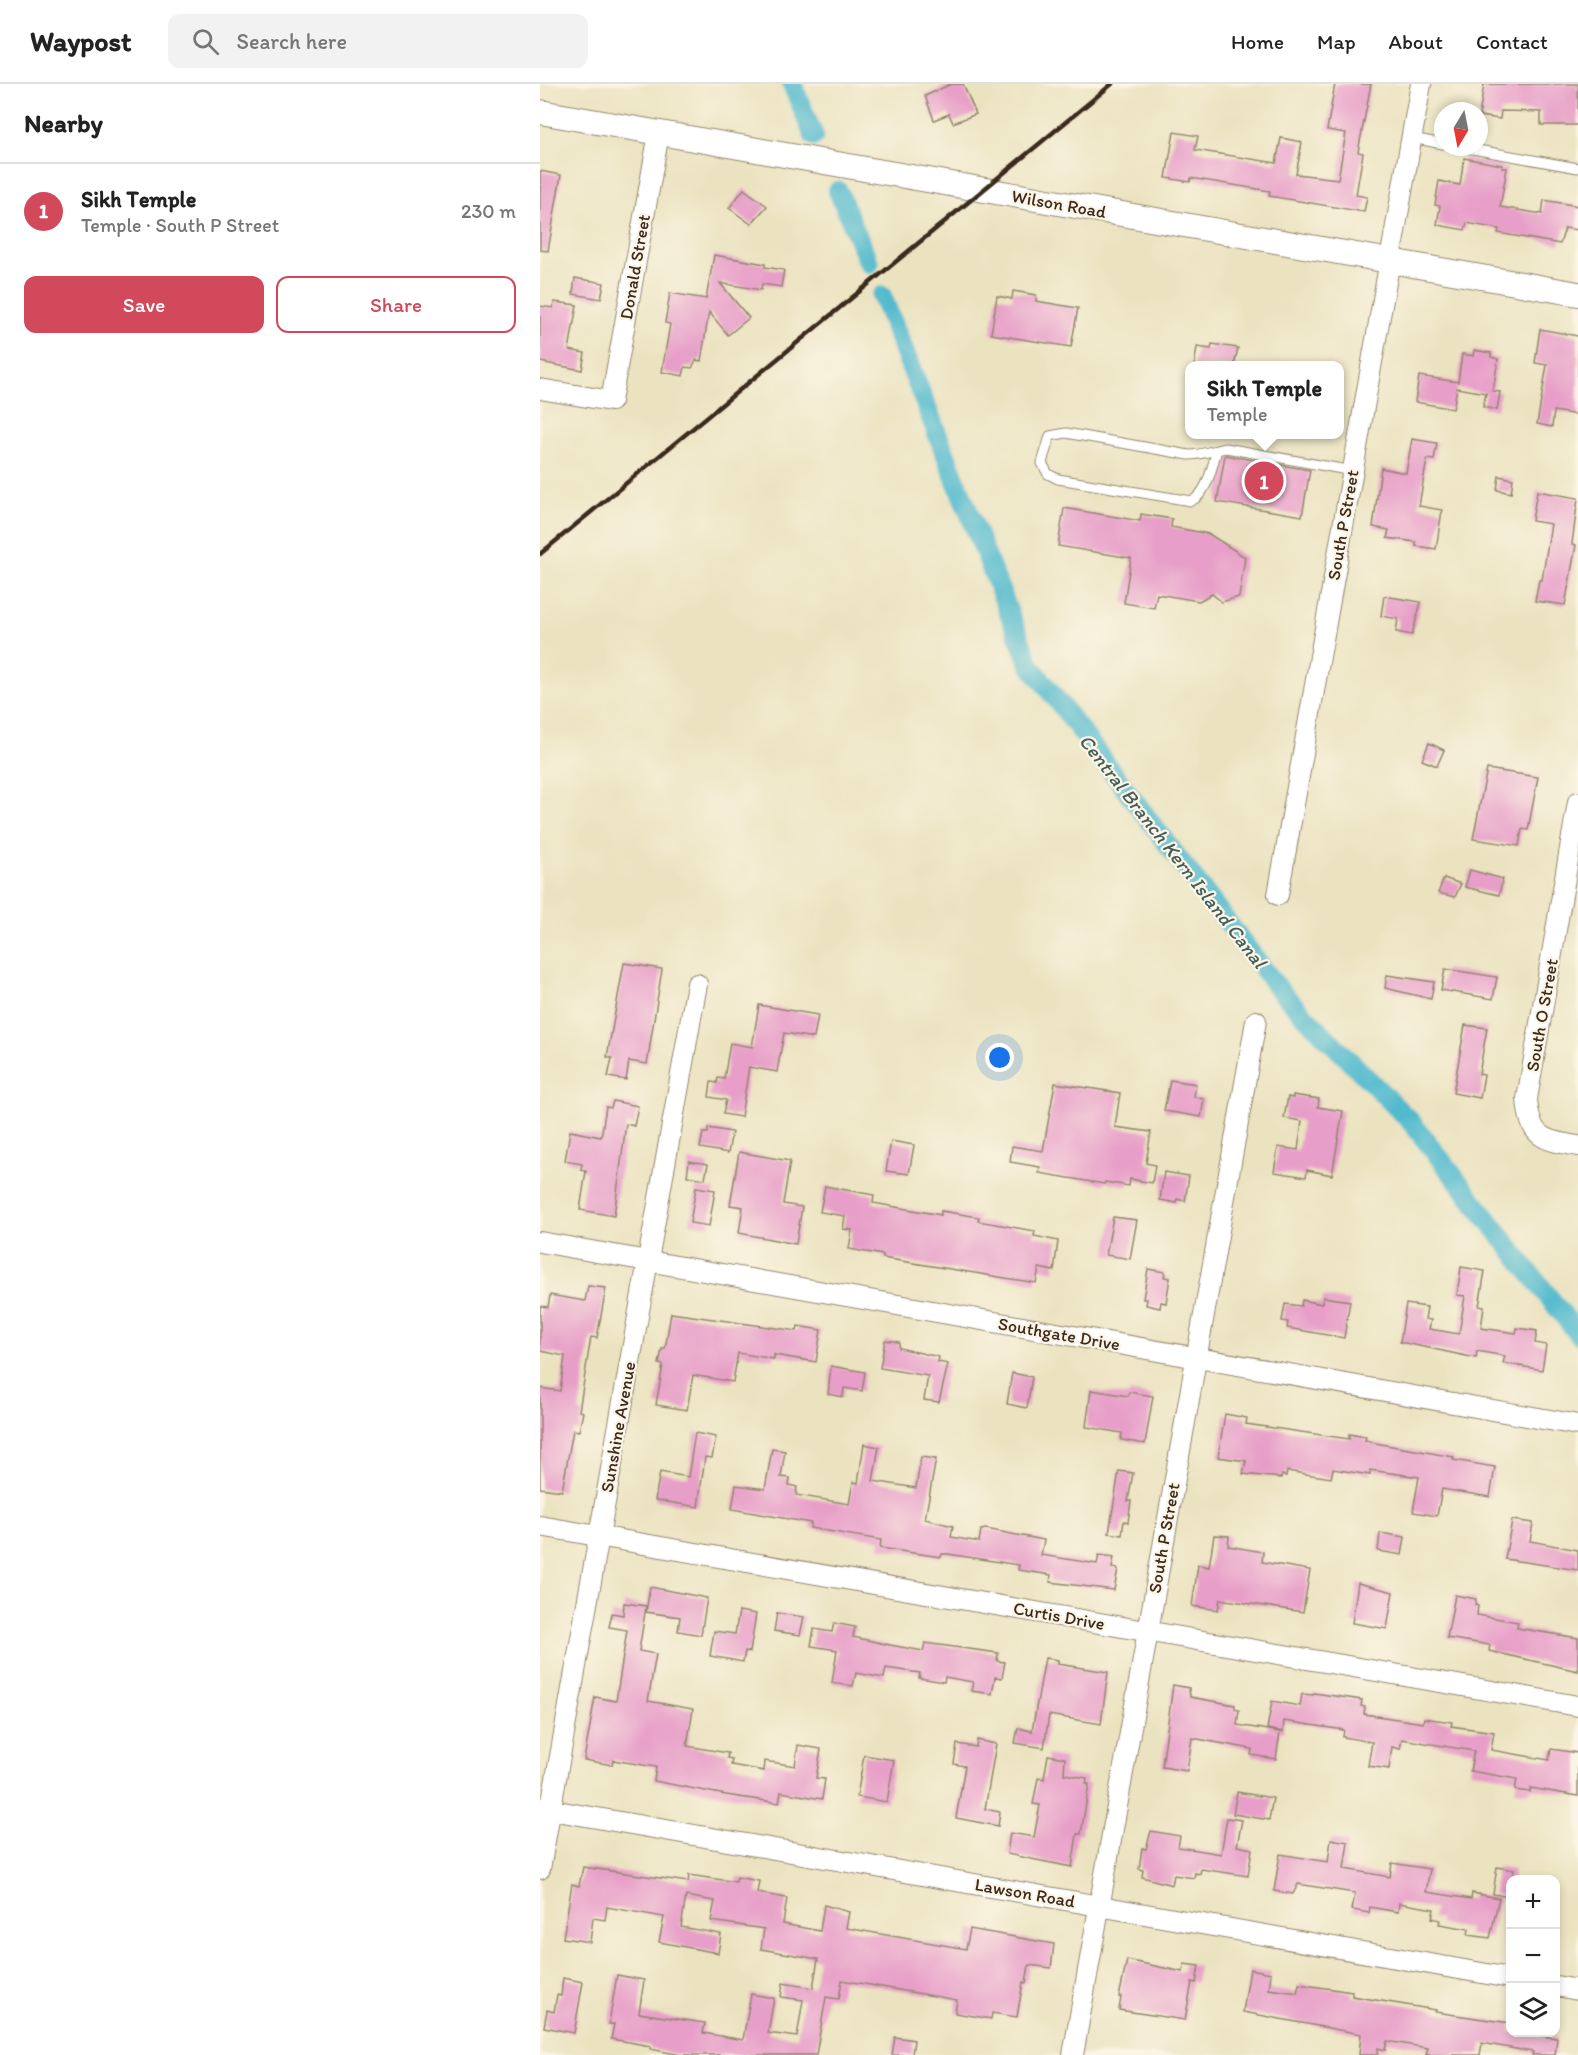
<!DOCTYPE html>
<meta charset="utf-8">
<style>
body{margin:0;font-family:Itim,sans-serif;background:#f2f2f2;color:#222}
.controls{position:absolute;right:18px;bottom:18px;display:grid;overflow:hidden;border-radius:12px;box-shadow:0 3px 9px #0003}
.controls button{width:54px;height:54px;display:grid;place-items:center;padding:0;border:0;border-bottom:2px solid #e0e0e0;background:#fff;color:#222;font:30px sans-serif}
.compass{position:absolute;left:894px;top:18px;width:54px;height:54px;border-radius:50%;background:#fff;box-shadow:0 3px 9px #0003;rotate:190deg}
.you{position:absolute;left:460px;top:974px;width:21px;height:21px;margin:-15px;border:4px solid #fff;border-radius:50%;background:#1a73e8;box-shadow:0 0 0 9px #1a73e833}
.badge{display:grid;place-items:center;width:39px;height:39px;border-radius:50%;background:#d1495b;color:#fff;font-size:20px;font-weight:700}
.pin{position:absolute;translate:-50% -50%;border:3px solid #fff;box-shadow:0 2px 6px #0006}
.popup{position:absolute;left:645px;top:277px;width:159px;height:78px;box-sizing:border-box;display:grid;place-content:center;border-radius:12px;background:#fff;filter:drop-shadow(0 2px 4px #0005);font-size:20px;white-space:nowrap;color:#767676}
.popup b{font-size:22px;color:#222}
.popup::after{content:'';position:absolute;left:50%;top:100%;margin-left:-12px;border:12px solid transparent;border-top-color:#fff}
.list{margin:0;padding:0;list-style:none}
h2{display:flex;justify-content:space-between;align-items:center;height:78px;margin:0;padding:0 24px;font-size:26px}
h2 small{font-size:20px;font-weight:400;color:#767676}
.list li{display:grid;grid-template-columns:39px 1fr auto;gap:18px;align-items:center;box-sizing:border-box;height:96px;padding:0 24px;border-top:2px solid #e0e0e0}
.list b{display:block;font-size:22px;white-space:nowrap}
.list p{margin:0;font-size:20px;white-space:nowrap;color:#767676}
.list em{font-size:20px;font-style:normal;color:#767676}
.actions{display:flex;gap:12px;padding:18px 24px}
.actions a{flex:1;padding:14px 0;border:2px solid #d1495b;border-radius:12px;text-align:center;font-size:21px;color:#d1495b}
.actions .main{background:#d1495b;color:#fff}
.icon{flex:none;width:33px;height:33px;fill:none;stroke:currentColor;stroke-width:2;stroke-linecap:round;stroke-linejoin:round}
.map{position:relative;flex:none;width:1038px;height:1971px;overflow:hidden}
header{display:flex;align-items:center;gap:36px;box-sizing:border-box;height:84px;padding:0 30px;background:#fff;border-bottom:2px solid #e0e0e0}
header strong{font-size:28px}
nav{display:flex;gap:33px;margin-inline-start:auto;font-size:21px}
.search{width:420px;height:54px;background:#f2f2f2;display:flex;align-items:center;gap:15px;box-sizing:border-box;padding:0 21px;border-radius:12px;color:#767676;font-size:22px}
main{display:flex}
aside{flex:1;background:#fff}
.map>svg:first-child{display:block}
.lines{fill:none;stroke-linecap:round;stroke-linejoin:round}
.canal{stroke:#51bace;stroke-width:20}
.building{fill:#e79ec8}
.service-casing{stroke:#93866f;stroke-width:11}
.minor-casing{stroke:#93866f;stroke-width:22}
.tertiary-casing{stroke:#93866f;stroke-width:26}
.service{stroke:#fff;stroke-width:9}
.minor{stroke:#fff;stroke-width:20}
.tertiary{stroke:#fff;stroke-width:24}
.rail{stroke:#3b2a1e;stroke-width:4.5}
.labels{text-anchor:middle;dominant-baseline:central;stroke-width:4.5;stroke-linejoin:round;paint-order:stroke}
.street-label{font-size:18px;fill:#3b2a1e;stroke:#fcf5e5}
.water-label{font-size:20px;font-style:italic;fill:#435c5c;stroke:#fcf5e5}
</style>
<header>
<strong>Waypost</strong>
<div class="search"><svg class="icon" aria-label="search" viewBox="0 0 24 24"><circle cx="10" cy="10" r="6"/><path d="M15 15l6 6"/></svg>Search here</div>
<nav><a>Home</a><a>Map</a><a>About</a><a>Contact</a></nav>
</header>
<main>
<aside>
<h2>Nearby<small></small></h2>
<ul class="list">
<li><span class="badge">1</span><div><b>Sikh Temple</b><p>Temple · South P Street</p></div><em>230 m</em></li>
</ul>
<div class="actions"><a class="main">Save</a><a>Share</a></div>
</aside>
<div class="map">
<svg width="1038" height="1971" viewBox="0 0 1038 1971">
<rect width="100%" height="100%" fill="#fcf5e5"/>
<filter id="ink" filterUnits="userSpaceOnUse"><feTurbulence type="fractalNoise" baseFrequency=".0167" numOctaves="2"/><feDisplacementMap in="SourceGraphic" scale="12" xChannelSelector="R" yChannelSelector="G"/><feConvolveMatrix kernelMatrix="1 2 1 2 8 2 1 2 1" color-interpolation-filters="sRGB"/></filter>
<filter id="wash" filterUnits="userSpaceOnUse"><feTurbulence type="fractalNoise" baseFrequency=".008" numOctaves="4" result="noise"/><feDisplacementMap in="SourceGraphic" scale="24" xChannelSelector="R" yChannelSelector="G"/><feGaussianBlur stdDeviation="1.35" result="paint"/><feColorMatrix in="noise" values="0 0 0 0 0 0 0 0 0 0 0 0 0 0 0 0 0 1.4 0 .05"/><feComposite in="paint" operator="in"/></filter>
<g filter="url(#wash)">
<rect width="100%" height="100%" fill="#ebe3c0"/>
<g class="lines">
<!-- canal -->
<g class="canal">
<polyline points="252,0 274,52"/>
<polyline points="298,107 329,179"/>
<polyline points="342,212 490,581 741,908 872,1039 1038,1250"/>
</g>
</g>
<g id="blocks">
<!-- building -->
<g class="building">
<polygon points="411,0 423,0 436,30 413,39 409,30 394,36 385,12"/>
<polygon points="795,0 831,0 818,68 823,69 816,111 827,113 824,128 729,112 730,107 651,94 650,98 626,94 634,48 658,52 655,66 736,79 741,54 762,58 756,90 798,95 806,49 787,46"/>
<polygon points="944,0 1038,0 1038,41 1001,41 1001,28 961,27 960,35 939,32"/>
<polygon points="924,74 962,81 962,84 967,84 960,123 1002,130 1004,116 1038,122 1038,146 1025,144 1020,160 958,149 959,145 927,139 925,146 897,141 900,122 895,121 899,97 920,101"/>
<polygon points="0,87 21,91 8,167 0,166"/>
<polygon points="204,105 227,122 211,140 189,124"/>
<polygon points="174,171 225,180 225,183 244,186 241,203 222,200 221,206 180,199 209,234 188,251 169,228 161,277 156,276 152,284 145,283 143,292 122,288 130,240 125,239 130,209 166,215"/>
<polygon points="35,194 64,199 61,215 33,210"/>
<polygon points="473,207 496,211 496,217 538,224 531,263 451,250 457,212 472,215"/>
<polygon points="14,218 37,221 29,266 45,269 42,286 0,278 0,222 13,224"/>
<polygon points="1000,245 1038,252 1038,331 1014,327 1012,343 997,340 1007,281 995,279"/>
<polygon points="672,260 698,264 694,282 654,282 657,263 671,265"/>
<polygon points="934,266 951,269 951,273 958,275 953,307 960,308 957,326 943,323 946,309 917,304 913,325 875,318 879,292 918,298 922,270 933,272"/>
<polygon points="872,355 897,359 894,376 887,375 879,422 902,426 896,465 876,462 876,458 847,454 849,446 833,443 841,384 866,389"/>
<polygon points="685,371 770,386 762,432 677,418"/>
<polygon points="959,392 973,395 971,409 957,406"/>
<polygon points="997,407 1038,414 1032,460 1036,461 1025,521 995,517 999,496 1002,496 1011,440 992,437"/>
<polygon points="524,424 600,437 601,430 632,435 631,443 669,450 705,473 699,513 682,518 672,510 659,517 617,510 614,524 584,519 591,474 518,462"/>
<polygon points="844,512 881,518 872,551 856,548 858,535 841,532"/>
<polygon points="889,659 904,666 897,682 882,676"/>
<polygon points="947,685 998,693 988,746 982,745 979,762 933,755"/>
<polygon points="930,786 963,795 959,811 925,803"/>
<polygon points="904,794 921,800 915,813 898,809"/>
<polygon points="84,879 122,885 107,980 89,977 86,996 68,993 72,974 67,973"/>
<polygon points="905,885 957,893 953,915 901,906"/>
<polygon points="847,891 894,898 891,915 845,904"/>
<polygon points="219,921 278,931 274,954 244,949 237,988 209,983 201,1033 183,1030 186,1016 169,1013 171,998 177,999 178,994 184,995 190,959 212,963"/>
<polygon points="925,941 947,944 939,990 944,991 940,1014 913,1009"/>
<polygon points="630,996 656,1000 654,1013 664,1015 661,1033 624,1027"/>
<polygon points="515,999 580,1009 575,1043 611,1048 606,1079 615,1081 612,1099 590,1095 589,1102 565,1098 564,1100 499,1089 500,1083 470,1078 472,1062 503,1067"/>
<polygon points="753,1011 779,1015 778,1023 803,1027 792,1091 767,1086 766,1093 734,1088 738,1063 758,1066 762,1037 744,1034 748,1013 753,1014"/>
<polygon points="73,1017 98,1022 94,1042 86,1040 74,1132 40,1126 46,1087 41,1086 42,1080 25,1077 30,1047 61,1053 66,1023 71,1024"/>
<polygon points="168,1044 192,1048 188,1069 160,1064 163,1049 168,1049"/>
<polygon points="351,1057 374,1061 369,1090 346,1087"/>
<polygon points="199,1068 250,1077 243,1120 262,1123 256,1160 199,1149 203,1123 190,1121"/>
<polygon points="149,1077 168,1080 165,1095 147,1092"/>
<polygon points="624,1088 649,1092 645,1117 637,1115 637,1119 620,1116"/>
<polygon points="285,1102 334,1111 333,1119 401,1131 401,1127 439,1133 438,1137 495,1147 494,1152 518,1157 514,1187 499,1184 496,1199 343,1174 343,1171 309,1165 312,1146 303,1145 305,1132 280,1128"/>
<polygon points="156,1103 175,1106 169,1142 150,1139"/>
<polygon points="573,1133 597,1136 590,1175 566,1171"/>
<polygon points="921,1183 945,1187 939,1222 944,1223 941,1244 976,1249 977,1244 997,1247 995,1259 1006,1261 1002,1286 963,1279 965,1272 937,1267 936,1274 860,1258 866,1220 887,1223 885,1235 891,1236 889,1245 919,1250 925,1212 917,1211"/>
<polygon points="608,1185 625,1188 624,1193 630,1194 626,1219 621,1218 620,1224 606,1221 607,1215 603,1215"/>
<polygon points="48,1202 66,1204 57,1254 51,1253 39,1327 43,1328 39,1347 33,1346 22,1407 0,1404 0,1304 20,1307 25,1272 0,1267 0,1222 8,1223 10,1211 45,1217"/>
<polygon points="783,1213 810,1217 804,1254 747,1244 748,1238 742,1237 745,1220 761,1222 762,1216 782,1220"/>
<polygon points="131,1229 257,1247 258,1242 281,1246 276,1278 234,1271 234,1275 198,1269 193,1298 153,1291 147,1326 116,1321 123,1281 119,1280 122,1265 125,1265"/>
<polygon points="345,1256 359,1258 359,1264 399,1273 398,1278 408,1280 399,1318 384,1316 388,1292 340,1284"/>
<polygon points="291,1282 325,1288 322,1307 304,1304 303,1313 288,1310"/>
<polygon points="472,1289 492,1293 487,1324 467,1320"/>
<polygon points="551,1306 588,1312 589,1308 613,1312 605,1360 581,1356 582,1349 546,1343"/>
<polygon points="685,1330 707,1334 706,1340 809,1355 809,1350 826,1353 825,1356 835,1359 914,1373 913,1376 955,1383 950,1413 902,1405 897,1432 873,1428 879,1393 830,1386 830,1391 793,1385 791,1394 747,1387 746,1392 742,1391 741,1394 703,1390 706,1377 678,1373"/>
<polygon points="155,1349 176,1353 172,1374 165,1373 158,1423 115,1416 120,1388 148,1393"/>
<polygon points="324,1360 339,1363 333,1397 376,1404 381,1373 396,1375 385,1435 413,1442 411,1453 439,1458 441,1446 446,1445 504,1456 501,1471 557,1480 559,1471 574,1473 572,1484 578,1485 574,1506 510,1498 511,1491 478,1486 479,1481 408,1470 402,1470 401,1473 340,1464 341,1456 270,1444 271,1439 192,1425 196,1401 225,1405 232,1365 245,1367 241,1393 250,1394 249,1401 257,1403 256,1411 309,1420 313,1398 318,1399"/>
<polygon points="579,1387 593,1389 588,1417 591,1417 588,1438 584,1437 582,1451 569,1449"/>
<polygon points="972,1436 993,1439 990,1457 1038,1466 1038,1486 965,1475"/>
<polygon points="840,1449 865,1453 862,1471 838,1467"/>
<polygon points="674,1451 689,1452 688,1462 723,1468 722,1478 770,1486 763,1528 680,1515 678,1526 652,1522 658,1481 669,1483"/>
<polygon points="818,1499 853,1508 847,1545 812,1539"/>
<polygon points="110,1503 167,1514 161,1551 138,1547 140,1533 106,1528"/>
<polygon points="915,1511 936,1515 935,1521 938,1522 937,1531 978,1538 977,1544 1038,1554 1038,1587 949,1567 950,1561 907,1554"/>
<polygon points="84,1519 106,1522 99,1567 116,1570 108,1617 153,1625 147,1662 188,1669 187,1674 192,1675 191,1681 224,1687 225,1677 255,1682 258,1661 281,1665 276,1694 285,1695 282,1715 241,1708 239,1719 186,1711 114,1697 116,1683 73,1676 72,1681 44,1676 55,1613 76,1617 87,1546 69,1543 72,1529 83,1531"/>
<polygon points="199,1527 216,1530 210,1568 205,1567 203,1578 170,1572 174,1547 195,1550"/>
<polygon points="237,1529 264,1533 260,1551 234,1547"/>
<polygon points="294,1539 315,1543 313,1553 350,1561 383,1567 385,1559 458,1569 457,1577 465,1578 462,1594 455,1593 452,1610 431,1607 433,1598 405,1593 404,1598 379,1594 380,1589 346,1584 344,1594 316,1589 313,1602 292,1599 297,1566 271,1562 274,1545 292,1548"/>
<polygon points="505,1574 518,1576 518,1580 568,1588 561,1640 509,1631 504,1664 475,1659 478,1644 492,1647"/>
<polygon points="633,1601 649,1604 650,1613 695,1621 695,1625 699,1626 697,1641 740,1648 736,1675 711,1671 712,1665 652,1654 647,1687 622,1683"/>
<polygon points="774,1609 822,1616 821,1622 825,1623 824,1630 883,1639 884,1634 912,1638 911,1642 954,1648 951,1666 1009,1676 1011,1665 1038,1669 1038,1712 991,1704 990,1708 975,1706 977,1695 930,1687 934,1667 862,1655 860,1665 852,1663 849,1685 828,1682 832,1658 803,1653 804,1646 744,1637 743,1648 727,1645 732,1617 760,1622 762,1610 773,1611"/>
<polygon points="437,1656 456,1660 445,1725 460,1728 458,1742 416,1734 425,1682 414,1680 417,1660 436,1663"/>
<polygon points="324,1671 354,1676 347,1718 317,1713"/>
<polygon points="508,1671 525,1674 524,1690 547,1694 546,1700 549,1700 541,1750 537,1750 532,1783 467,1770 470,1749 494,1753 500,1721 493,1720 498,1694 504,1695"/>
<polygon points="697,1708 733,1714 729,1736 693,1730"/>
<polygon points="687,1734 702,1736 697,1762 712,1765 708,1792 661,1785 660,1790 655,1789 654,1794 634,1791 632,1801 602,1793 603,1786 599,1785 602,1764 606,1765 611,1747 640,1752 638,1763 681,1770"/>
<polygon points="791,1755 808,1758 804,1785 850,1793 852,1779 890,1785 886,1808 931,1815 932,1809 959,1814 950,1854 928,1851 929,1845 899,1840 900,1836 892,1834 894,1825 859,1819 858,1828 830,1823 829,1829 812,1826 815,1809 758,1800 753,1810 734,1807 740,1770 788,1778"/>
<polygon points="43,1783 148,1798 149,1791 196,1798 197,1793 219,1797 217,1809 247,1814 243,1840 280,1847 284,1821 309,1828 306,1844 426,1865 430,1845 514,1860 511,1884 489,1881 486,1899 483,1898 477,1933 452,1929 451,1935 415,1929 417,1916 302,1896 299,1915 286,1913 276,1971 141,1971 110,1965 110,1962 71,1955 74,1940 69,1940 77,1891 104,1896 99,1929 165,1939 163,1949 203,1956 211,1910 234,1914 228,1949 257,1953 263,1916 241,1913 243,1899 273,1904 278,1875 221,1865 224,1845 171,1837 175,1817 146,1812 141,1843 181,1850 178,1869 119,1858 124,1833 67,1823 65,1836 53,1834 50,1858 23,1854 32,1800 39,1802"/>
<polygon points="957,1783 974,1786 969,1813 953,1810"/>
<polygon points="587,1876 643,1888 644,1880 659,1882 656,1899 652,1898 645,1936 579,1926 581,1913 579,1913"/>
<polygon points="710,1885 731,1889 729,1905 757,1909 759,1900 812,1908 812,1912 896,1926 895,1928 970,1939 970,1948 1017,1954 1015,1971 992,1971 993,1968 942,1959 940,1971 886,1971 888,1964 847,1957 845,1966 838,1964 837,1971 819,1971 821,1950 703,1928"/>
<polygon points="23,1894 43,1898 34,1949 4,1943 7,1926 14,1928 17,1911 21,1912"/>
<polygon points="355,1953 374,1956 372,1971 352,1971"/>
</g>
</g>
</g>
<g filter="url(#ink)">
<use href="#blocks" fill-opacity="0" stroke="#93866f" stroke-width="1.5"/>
<g class="lines">
<defs>
<g id="service">
<polyline points="872,54 903,60"/>
<polyline points="921,63 1038,84"/>
<path d="M677 366C672 381 668 410 651 417L518 395 508 390 502 379 510 352 526 349 649 371C662 371 673 366 686 364L813 387"/>
</g>
<g id="minor">
<polyline points="0,305 71,317 119,49"/>
<path d="M1038 718 987 1015C990 1054 1002 1056 1038 1062"/>
<polyline points="738,811 881,0"/>
<polyline points="0,1158 1038,1341"/>
<polyline points="0,1442 1038,1622"/>
<polyline points="0,1724 970,1894"/>
<polyline points="0,1785 157,900"/>
<polyline points="1016,1902 1038,1906"/>
<polyline points="533,1971 716,937"/>
</g>
<polyline id="tertiary" points="0,28 1038,210"/>
</defs>
<!-- service casing -->
<use href="#service" class="service-casing"/>
<!-- minor casing -->
<use href="#minor" class="minor-casing"/>
<!-- tertiary casing -->
<use href="#tertiary" class="tertiary-casing"/>
<!-- service -->
<use href="#service" class="service"/>
<!-- minor -->
<use href="#minor" class="minor"/>
<!-- tertiary -->
<use href="#tertiary" class="tertiary"/>
<!-- rail -->
<polyline class="rail" points="0,470 572,0"/>
</g>
</g>
<g class="labels">
<!-- street labels -->
<g class="street-label">
<text transform="translate(519 120) rotate(10)">Wilson Road</text>
<text transform="translate(95 183) rotate(-80)">Donald Street</text>
<text transform="translate(803 441) rotate(-80)">South P Street</text>
<text transform="translate(1002 931) rotate(-80)">South O Street</text>
<text transform="translate(519 1250) rotate(10)">Southgate Drive</text>
<text transform="translate(78 1343) rotate(-80)">Sunshine Avenue</text>
<text transform="translate(624 1454) rotate(-80)">South P Street</text>
<text transform="translate(519 1532) rotate(10)">Curtis Drive</text>
<text transform="translate(485 1809) rotate(10)">Lawson Road</text>
</g>
<!-- water labels -->
<g class="water-label">
<text transform="translate(633 767) rotate(52)">Central Branch Kern Island Canal</text>
</g>
</g>
</svg>
<div class="controls">
<button>+</button>
<button>−</button>
<button><svg class="icon" aria-label="layers" viewBox="0 0 24 24"><path d="M12 4l9 5-9 5-9-5zM3 14l9 5 9-5"/></svg></button>
</div>
<svg class="compass" viewBox="-18 -18 36 36"><path d="M0-13l5 13h-10z" fill="#e53935"/><path d="M0 13l5-13h-10z" fill="#767676"/></svg>
<div class="you"></div>
<div class="pin badge" style="left:724px;top:397px">1</div>
<div class="popup"><b>Sikh Temple</b>Temple</div>
</div>
</main>
